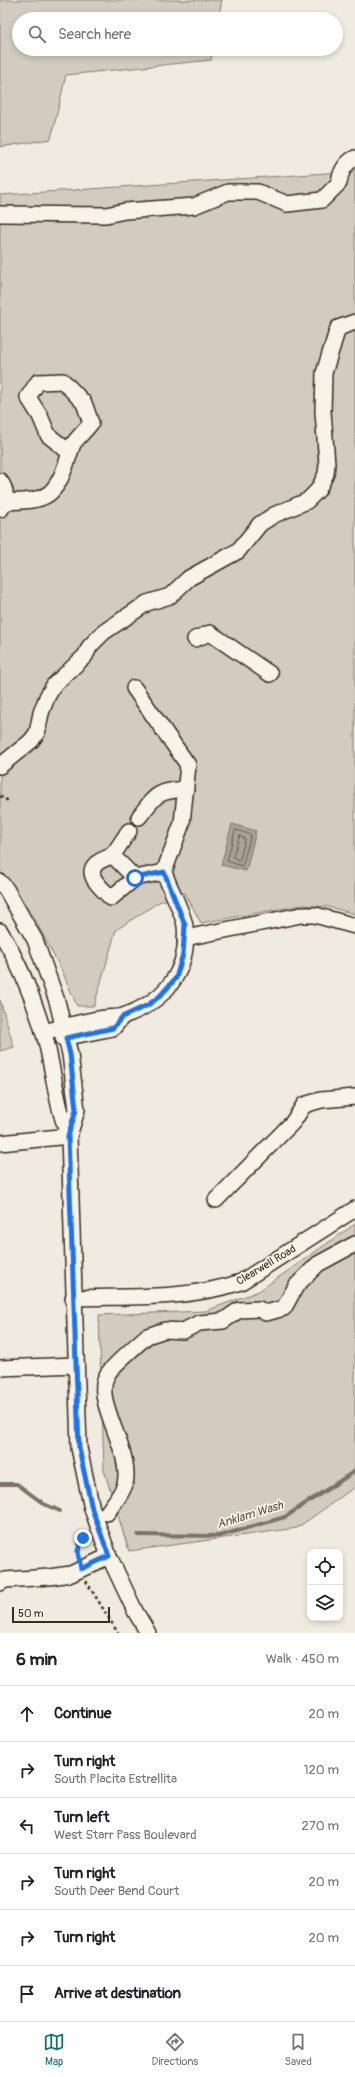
<!DOCTYPE html>
<meta charset="utf-8">
<style>
body{margin:0;font-family:Pangolin,sans-serif;background:#f6f6f6;color:#202124}
.controls{position:absolute;right:12px;bottom:12px;display:grid;overflow:hidden;border-radius:8px;box-shadow:0 2px 6px #0003}
.controls button{width:36px;height:36px;display:grid;place-items:center;padding:0;border:0;border-bottom:1px solid #e0e0e0;background:#fff;color:#202124;font:20px sans-serif}
.scale{position:absolute;left:12px;bottom:10px;width:98px;box-sizing:border-box;padding-left:4px;border:2px solid #3b2a1e;border-top:0;font-size:11px;line-height:14px;white-space:nowrap;color:#3b2a1e;-webkit-text-stroke:3px #f7f3e8;paint-order:stroke}
.stop{position:absolute;width:12px;height:12px;margin:-9px;border:3px solid #1a73e8;border-radius:50%;background:#fff}
.stop.end{background:#1a73e8;border-color:#fff;box-shadow:0 1px 4px #0008}
.list{margin:0;padding:0;list-style:none}
h2{display:flex;justify-content:space-between;align-items:center;height:52px;margin:0;padding:0 16px;font-size:17px}
h2 small{font-size:13px;font-weight:400;color:#757577}
.list li{display:grid;grid-template-columns:26px 1fr auto;gap:12px;align-items:center;box-sizing:border-box;height:56px;padding:0 16px;border-top:1px solid #e0e0e0}
.list b{display:block;font-size:15px;white-space:nowrap}
.list p{margin:0;font-size:13px;white-space:nowrap;color:#757577}
.list em{font-size:13px;font-style:normal;color:#757577}
.icon{flex:none;width:22px;height:22px;fill:none;stroke:currentColor;stroke-width:2;stroke-linecap:round;stroke-linejoin:round}
.map{position:relative;flex:none;width:355px;height:1633px;overflow:hidden}
.search{position:absolute;background:#fff;box-shadow:0 2px 6px #0003;left:12px;right:12px;top:12px;height:44px;display:flex;align-items:center;gap:10px;box-sizing:border-box;padding:0 14px;border-radius:22px;color:#757577;font-size:15px}
.sheet{height:388px;background:#fff}
nav{display:flex;justify-content:space-around;align-items:center;box-sizing:border-box;height:56px;border-top:1px solid #e0e0e0;background:#fff;font-size:11px;color:#757577}
nav a{display:grid;justify-items:center;gap:2px}
nav .on{color:#0f766e}
.map>svg:first-child{display:block}
.green{fill:#d1cbc0;stroke:#867a6f}
.water{fill:#aaa296;stroke:#7e7266}
.lines{fill:none;stroke-linecap:round;stroke-linejoin:round}
.shore{stroke:#675a4e;stroke-width:1}
.stream{stroke:#7e7266;stroke-width:4}
.minor-casing{stroke:#3b2a1e;stroke-width:18}
.path{stroke:#3b2a1e;stroke-width:2.5;stroke-dasharray:3 3;stroke-linecap:butt}
.minor{stroke:#f7f3e8;stroke-width:15}
.route{stroke:#1a73e8;stroke-width:5}
.labels{text-anchor:middle;dominant-baseline:central;stroke-width:3.5;stroke-linejoin:round;paint-order:stroke}
.street-label{font-size:11px;fill:#3b2a1e;stroke:#f7f3e8}
.water-label{font-size:12px;font-style:italic;fill:#625448;stroke:#f7f3e8}
</style>
<div class="map">
<svg width="355" height="1633" viewBox="0 0 355 1633">
<rect width="100%" height="100%" fill="#efebe0"/>
<filter id="ink" filterUnits="userSpaceOnUse"><feTurbulence type="fractalNoise" baseFrequency=".025" numOctaves="2"/><feDisplacementMap in="SourceGraphic" scale="8" xChannelSelector="R" yChannelSelector="G"/><feConvolveMatrix kernelMatrix="1 2 1 2 8 2 1 2 1" color-interpolation-filters="sRGB"/></filter>
<g filter="url(#ink)">
<!-- green -->
<g class="green">
<polygon points="0,0 222,0 218,19 19,19 19,49 213,49 211,60 66,75 51,139 0,147"/>
<polygon points="355,158 355,914 329,907 303,905 201,923 185,893 159,902 116,930 94,1006 77,1006 63,973 31,912 0,871 0,195 342,172"/>
<polygon points="0,1000 14,1047 0,1051"/>
<polygon points="355,1224 355,1487 297,1528 129,1551 104,1470 99,1315 206,1311 259,1291"/>
</g>
<!-- water -->
<polygon class="water" points="232,824 256,831 246,871 221,865"/>
<g class="lines">
<!-- shore -->
<g class="shore">
<polygon points="237,830 251,835 242,866 227,861 235,831"/>
<polygon points="240,836 245,839 240,859 238,860 233,857"/>
</g>
<!-- stream -->
<g class="stream">
<polyline points="0,1484 17,1484 44,1504 60,1511"/>
<polyline points="138,1535 219,1536 285,1517 355,1471"/>
</g>
<defs>
<g id="minor">
<path d="M0 214 106 215 125 211 194 206 228 192H258L287 204 322 200 339 183C340 173 345 163 355 158"/>
<path d="M0 481C7 490 7 500 1 509"/>
<path d="M6 502C39 500 53 502 65 467 68 460 70 451 73 444 78 437 86 430 91 423L84 403 63 381 38 382 28 397 40 416 48 435 70 453"/>
<polyline points="195,639 210,633 270,674"/>
<polyline points="0,766 31,741 37,733 41,713 47,697 54,685 85,656 90,646 104,632 147,603 170,596 189,578 238,551 260,524 274,515 307,501 318,490 326,474 327,464 323,412 324,373 338,328 355,322"/>
<path d="M139 817C156 795 156 791 186 789"/>
<path d="M129 831C124 838 119 847 113 854 109 858 102 859 97 863 83 875 103 889 111 898L135 878 164 872"/>
<polyline points="112,855 135,878"/>
<polyline points="0,882 6,889 35,940 57,1001 70,1054 77,1110 69,1136 79,1448 92,1509 109,1556 135,1611 148,1633"/>
<path d="M0 931C21 966 35 1002 46 1041 54 1073 56 1105 69 1136"/>
<polyline points="185,938 301,915 315,915 355,926"/>
<path d="M43 1032C63 1027 84 1021 105 1018 111 1017 118 1018 123 1016 164 1002 190 972 185 926 183 912 169 887 164 872L182 823 188 765 134 688"/>
<polyline points="63,1038 113,1028 122,1017"/>
<polyline points="0,1143 69,1136"/>
<polyline points="216,1200 293,1122 304,1105 321,1100 355,1097"/>
<path d="M73 1298C129 1296 187 1300 241 1282L355 1209"/>
<polyline points="0,1368 76,1365"/>
<path d="M107 1513C113 1504 122 1494 125 1484 133 1450 92 1401 107 1375 111 1367 139 1343 147 1336L165 1330 183 1331 199 1323 223 1321 239 1310 259 1309 266 1313 284 1308 296 1286 318 1264 355 1244"/>
<polyline points="0,1583 5,1580 49,1577 71,1574 109,1556"/>
</g>
</defs>
<!-- minor casing -->
<use href="#minor" class="minor-casing"/>
<!-- path -->
<g class="path">
<polyline points="0,796 10,802"/>
<polyline points="78,1557 79,1543 85,1536"/>
<polyline points="86,1581 118,1633"/>
</g>
<!-- minor -->
<use href="#minor" class="minor"/>
</g>
</g>
<g class="lines" filter="url(#ink)">
<!-- route -->
<polyline class="route" points="83,1538 78,1551 81,1569 109,1556 92,1509 79,1448 68,1136 76,1110 70,1054 66,1038 113,1028 122,1017 148,1005 160,996 176,978 183,954 185,925 164,872 135,878"/>
</g>
<g class="labels">
<!-- street labels -->
<g class="street-label">
<text transform="translate(266 1265) rotate(-31)">Clearwell Road</text>
</g>
<!-- water labels -->
<g class="water-label">
<text transform="translate(250 1515) rotate(-17)">Anklam Wash</text>
</g>
</g>
</svg>
<div class="controls">
<button><svg class="icon" aria-label="locate" viewBox="0 0 24 24"><circle cx="12" cy="12" r="6"/><path d="M12 2v4M12 18v4M2 12h4M18 12h4"/></svg></button>
<button><svg class="icon" aria-label="layers" viewBox="0 0 24 24"><path d="M12 4l9 5-9 5-9-5zM3 14l9 5 9-5"/></svg></button>
</div>
<div class="scale">50 m</div>
<div class="stop" style="left:135px;top:878px"></div>
<div class="stop end" style="left:83px;top:1538px"></div>
<div class="search"><svg class="icon" aria-label="search" viewBox="0 0 24 24"><circle cx="10" cy="10" r="6"/><path d="M15 15l6 6"/></svg>Search here</div>
</div>
<section class="sheet">
<h2>6 min<small>Walk · 450 m</small></h2>
<ul class="list">
<li><svg class="icon" aria-label="ahead" viewBox="0 0 24 24"><path d="M12 20V5M6 11l6-6 6 6"/></svg><div><b>Continue</b></div><em>20 m</em></li>
<li><svg class="icon" aria-label="right" viewBox="0 0 24 24"><path d="M7 20v-9h11M14 6l5 5-5 5"/></svg><div><b>Turn right</b><p>South Placita Estrellita</p></div><em>120 m</em></li>
<li><svg class="icon" aria-label="left" viewBox="0 0 24 24"><path d="M17 20v-9H6M10 6l-5 5 5 5"/></svg><div><b>Turn left</b><p>West Starr Pass Boulevard</p></div><em>270 m</em></li>
<li><svg class="icon" aria-label="right" viewBox="0 0 24 24"><path d="M7 20v-9h11M14 6l5 5-5 5"/></svg><div><b>Turn right</b><p>South Deer Bend Court</p></div><em>20 m</em></li>
<li><svg class="icon" aria-label="right" viewBox="0 0 24 24"><path d="M7 20v-9h11M14 6l5 5-5 5"/></svg><div><b>Turn right</b></div><em>20 m</em></li>
<li><svg class="icon" aria-label="arrive" viewBox="0 0 24 24"><path d="M6 21V4h12l-3 4 3 4H6"/></svg><div><b>Arrive at destination</b></div></li>
</ul>
</section>
<nav>
<a class="on"><svg class="icon" aria-label="map" viewBox="0 0 24 24"><path d="M3 6l6-2 6 2 6-2v14l-6 2-6-2-6 2zM9 4v14M15 6v14"/></svg>Map</a>
<a><svg class="icon" aria-label="directions" viewBox="0 0 24 24"><path d="M12 3l9 9-9 9-9-9zM9 14v-3h6M13 9l2 2-2 2"/></svg>Directions</a>
<a><svg class="icon" aria-label="saved" viewBox="0 0 24 24"><path d="M7 4h10v16l-5-4-5 4z"/></svg>Saved</a>
</nav>
